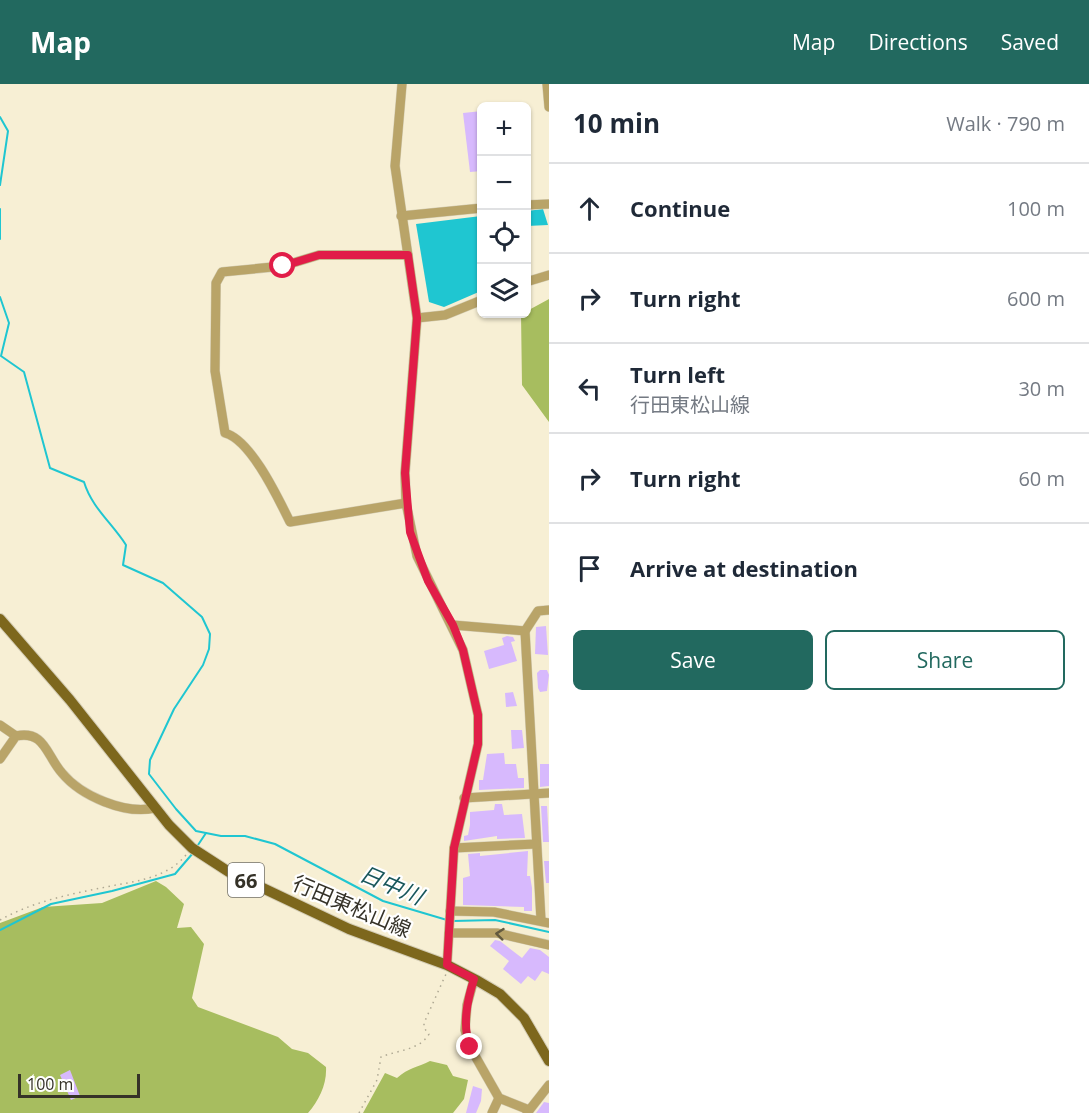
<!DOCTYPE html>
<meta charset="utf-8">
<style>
body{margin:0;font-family:"Open Sans","Noto Sans JP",sans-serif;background:#f6f6f7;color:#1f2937}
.controls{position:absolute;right:18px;top:18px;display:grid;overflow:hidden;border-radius:9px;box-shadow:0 2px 4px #0004}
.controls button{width:54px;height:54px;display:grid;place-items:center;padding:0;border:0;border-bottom:2px solid #e0e1e3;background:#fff;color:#1f2937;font:30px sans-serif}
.scale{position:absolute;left:18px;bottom:15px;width:122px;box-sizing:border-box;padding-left:6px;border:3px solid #353228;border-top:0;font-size:16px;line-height:21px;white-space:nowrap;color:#353228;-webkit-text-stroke:4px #fff;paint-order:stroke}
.stop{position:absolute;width:18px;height:18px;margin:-14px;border:4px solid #e11d48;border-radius:50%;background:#fff}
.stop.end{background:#e11d48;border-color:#fff;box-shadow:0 2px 6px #0008}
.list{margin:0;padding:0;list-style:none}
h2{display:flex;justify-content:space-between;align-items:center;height:78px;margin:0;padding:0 24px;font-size:26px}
h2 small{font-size:20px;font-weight:400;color:#747a83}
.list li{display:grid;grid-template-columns:39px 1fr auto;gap:18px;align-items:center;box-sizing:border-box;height:90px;padding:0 24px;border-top:2px solid #e0e1e3}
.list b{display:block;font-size:22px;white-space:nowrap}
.list p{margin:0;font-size:20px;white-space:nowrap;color:#747a83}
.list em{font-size:20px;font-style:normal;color:#747a83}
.actions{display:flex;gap:12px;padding:18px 24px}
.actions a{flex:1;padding:14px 0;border:2px solid #22695f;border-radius:9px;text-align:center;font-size:21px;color:#22695f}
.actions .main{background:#22695f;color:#fff}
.icon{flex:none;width:33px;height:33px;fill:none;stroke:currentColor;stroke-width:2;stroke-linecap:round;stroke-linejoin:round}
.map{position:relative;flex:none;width:549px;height:1029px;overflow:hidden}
header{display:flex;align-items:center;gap:36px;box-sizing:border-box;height:84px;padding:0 30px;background:#22695f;color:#fff}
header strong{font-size:28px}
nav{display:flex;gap:33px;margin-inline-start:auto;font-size:21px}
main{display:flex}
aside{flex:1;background:#fff}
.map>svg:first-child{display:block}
.forest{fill:#a7bd5f}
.water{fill:#1fc6d1}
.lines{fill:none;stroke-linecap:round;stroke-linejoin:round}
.stream{stroke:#1fc6d1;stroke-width:2}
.building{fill:#d7b9fd}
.minor-casing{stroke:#d4cdb5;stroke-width:10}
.major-casing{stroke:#d4cdb5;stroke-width:12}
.path{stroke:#aea893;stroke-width:1.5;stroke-dasharray:1.5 4.5;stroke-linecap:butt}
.minor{stroke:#b9a468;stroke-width:9}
.major{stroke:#7d671d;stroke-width:10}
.oneway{stroke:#635a3e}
.route{stroke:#e11d48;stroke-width:8}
.labels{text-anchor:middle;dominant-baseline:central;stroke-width:4.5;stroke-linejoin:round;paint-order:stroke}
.shield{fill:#fff;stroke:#727068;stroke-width:1.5}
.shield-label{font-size:20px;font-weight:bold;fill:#353228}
.street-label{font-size:21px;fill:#353228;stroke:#fff}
.water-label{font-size:22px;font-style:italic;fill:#19575b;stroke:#fff}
</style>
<header>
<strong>Map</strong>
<nav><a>Map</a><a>Directions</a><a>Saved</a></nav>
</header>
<main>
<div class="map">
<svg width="549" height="1029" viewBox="0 0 549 1029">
<rect width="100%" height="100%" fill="#f7efd4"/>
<!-- forest -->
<g class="forest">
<polygon points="549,215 549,338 522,301 521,230 526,230 527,227"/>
<path d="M156 797 166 803 184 820 177 844 191 843 204 860 192 914 198 923 278 953 292 965 308 969 326 983C327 1000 319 1016 308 1029H0V839L43 823 102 819Z"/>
<path d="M430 977 447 981 453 992 468 996 464 1015 453 1029H363L385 989 397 994C409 983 417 984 430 977Z"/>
</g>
<!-- water -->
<g class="water">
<polygon points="543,125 548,141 527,142 527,127"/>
<polygon points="481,132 481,207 444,223 429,218 416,140"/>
</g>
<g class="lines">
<!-- stream -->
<g class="stream">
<polyline points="0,33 8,47 0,101"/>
<polyline points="0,125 0,155"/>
<path d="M0 213 9 239 1 272 24 288 50 384 84 398C92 424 112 439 126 461L123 481 163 499 202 533 210 550 209 565 203 581 174 625 150 676 149 690 176 725 196 747 221 752H245L275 760 383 817 447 836"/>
<polyline points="196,764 206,749"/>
<polyline points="453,837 495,836 549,848"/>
<polyline points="0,846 51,820 112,807 175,790 193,769"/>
</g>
</g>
<!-- building -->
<g class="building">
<polygon points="482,27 482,87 470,88 463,29"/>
<polygon points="546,542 548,571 535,570 536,543"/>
<polygon points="507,552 513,553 515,557 511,558 517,577 489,585 484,567 504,561 502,554"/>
<polygon points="540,586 547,586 549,591 547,607 540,608 538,604 537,589"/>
<polygon points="513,608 517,622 506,623 505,609"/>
<polygon points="511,646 522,646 524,664 512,665"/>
<polygon points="504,669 505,680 516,680 518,694 524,694 524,704 479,706 479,696 483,696 487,670"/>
<polygon points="540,680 549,680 549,702 540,703"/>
<polygon points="495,720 502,720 504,731 522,730 525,754 497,755 497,752 464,757 464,752 468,751 470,741 470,728 494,726"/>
<polygon points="541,722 547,722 549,758 543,758"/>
<polygon points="528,767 527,792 530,792 532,804 532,827 524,827 524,823 463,821 463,794 470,792 468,770 480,769 480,772"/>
<polygon points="544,777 549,777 549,799 546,799"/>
<polygon points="495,856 500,857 522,874 530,864 540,866 549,873 549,890 542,887 535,897 528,892 521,900 503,885 509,877 490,862"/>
<polygon points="70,986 80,1012 71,1016 60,991"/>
<polygon points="473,1002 482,1005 481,1017 476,1029 466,1029"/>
<polygon points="544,1018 549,1019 549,1029 536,1029"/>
</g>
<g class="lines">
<defs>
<g id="minor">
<polyline points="402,0 395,82 417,234 405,389 406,419 417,472 463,566 478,631 478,660 454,764 447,881"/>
<polyline points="547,0 549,23"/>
<polyline points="526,121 549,120"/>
<polyline points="401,132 482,124"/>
<polyline points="526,198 549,191"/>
<polyline points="417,234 445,231 482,216"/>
<path d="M406 419 290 438C278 414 251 356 225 349L215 287 216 199 222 188 283 182 319 171H408"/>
<polyline points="453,541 525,547 538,527 549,526"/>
<polyline points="525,547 541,836"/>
<polyline points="0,641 16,652"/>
<path d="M0 675 16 652C45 646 46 671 62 689 81 712 125 731 155 724"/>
<polyline points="464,714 549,709"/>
<polyline points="454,764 536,760"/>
<polyline points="450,827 494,828 549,839"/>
<polyline points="449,849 497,849 549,861"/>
<polyline points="474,895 467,921 465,946 470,963 499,1014 529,1026"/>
<polyline points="492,1029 499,1014"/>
<polyline points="527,1029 549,1001"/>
</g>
<polyline id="major" points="0,535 70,616 169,741 192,764 229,788 349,845 447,881 478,897 500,910 524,934 549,977"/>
</defs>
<!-- minor casing -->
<use href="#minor" class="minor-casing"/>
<!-- major casing -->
<use href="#major" class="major-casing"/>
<!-- path -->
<g class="path">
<path d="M0 836C32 818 70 810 106 803 135 797 166 795 186 771"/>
<path d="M359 1029 377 996 381 973C398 966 420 966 429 950L424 944V939L446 890"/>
</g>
<!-- minor -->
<use href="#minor" class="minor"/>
<!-- major -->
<use href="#major" class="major"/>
</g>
<!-- one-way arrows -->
<defs><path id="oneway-chevron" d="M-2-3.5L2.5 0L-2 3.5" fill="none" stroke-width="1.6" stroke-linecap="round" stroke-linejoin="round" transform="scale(1.5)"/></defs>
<use class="oneway" href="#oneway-chevron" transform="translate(500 850) rotate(-174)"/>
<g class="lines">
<!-- route -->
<path class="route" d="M283 182 319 171H408L417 234 405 389 410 448 428 497 453 541 463 566 478 631V660L454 764 447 881 474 895C467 917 462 941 470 963"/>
</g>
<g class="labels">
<!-- shield labels -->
<rect class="shield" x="228" y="779" width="36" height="34" rx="4.5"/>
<g class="shield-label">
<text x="246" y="796">66</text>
</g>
<!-- street labels -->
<g class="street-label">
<text transform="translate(352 822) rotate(23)">行田東松山線</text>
</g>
<!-- water labels -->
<g class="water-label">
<text transform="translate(392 800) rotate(23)">日中川</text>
</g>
</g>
</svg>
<div class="controls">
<button>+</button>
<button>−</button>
<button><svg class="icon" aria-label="locate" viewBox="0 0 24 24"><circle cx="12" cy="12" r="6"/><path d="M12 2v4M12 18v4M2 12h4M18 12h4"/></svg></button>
<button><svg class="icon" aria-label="layers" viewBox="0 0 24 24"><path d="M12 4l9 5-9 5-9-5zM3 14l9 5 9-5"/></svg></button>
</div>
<div class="scale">100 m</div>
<div class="stop" style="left:283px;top:182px"></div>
<div class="stop end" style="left:470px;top:963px"></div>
</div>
<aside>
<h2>10 min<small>Walk · 790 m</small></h2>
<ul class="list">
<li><svg class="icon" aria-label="ahead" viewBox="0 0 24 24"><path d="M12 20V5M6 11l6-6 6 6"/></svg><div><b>Continue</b></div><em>100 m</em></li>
<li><svg class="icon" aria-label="right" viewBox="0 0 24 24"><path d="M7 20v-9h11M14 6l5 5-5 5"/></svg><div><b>Turn right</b></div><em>600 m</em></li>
<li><svg class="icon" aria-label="left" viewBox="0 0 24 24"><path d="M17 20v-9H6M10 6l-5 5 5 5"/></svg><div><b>Turn left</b><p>行田東松山線</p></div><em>30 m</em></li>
<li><svg class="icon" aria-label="right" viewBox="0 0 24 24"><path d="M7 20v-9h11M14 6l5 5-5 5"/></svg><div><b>Turn right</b></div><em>60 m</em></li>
<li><svg class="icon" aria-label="arrive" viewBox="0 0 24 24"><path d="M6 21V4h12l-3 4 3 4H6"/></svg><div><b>Arrive at destination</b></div></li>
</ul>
<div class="actions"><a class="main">Save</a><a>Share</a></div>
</aside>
</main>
